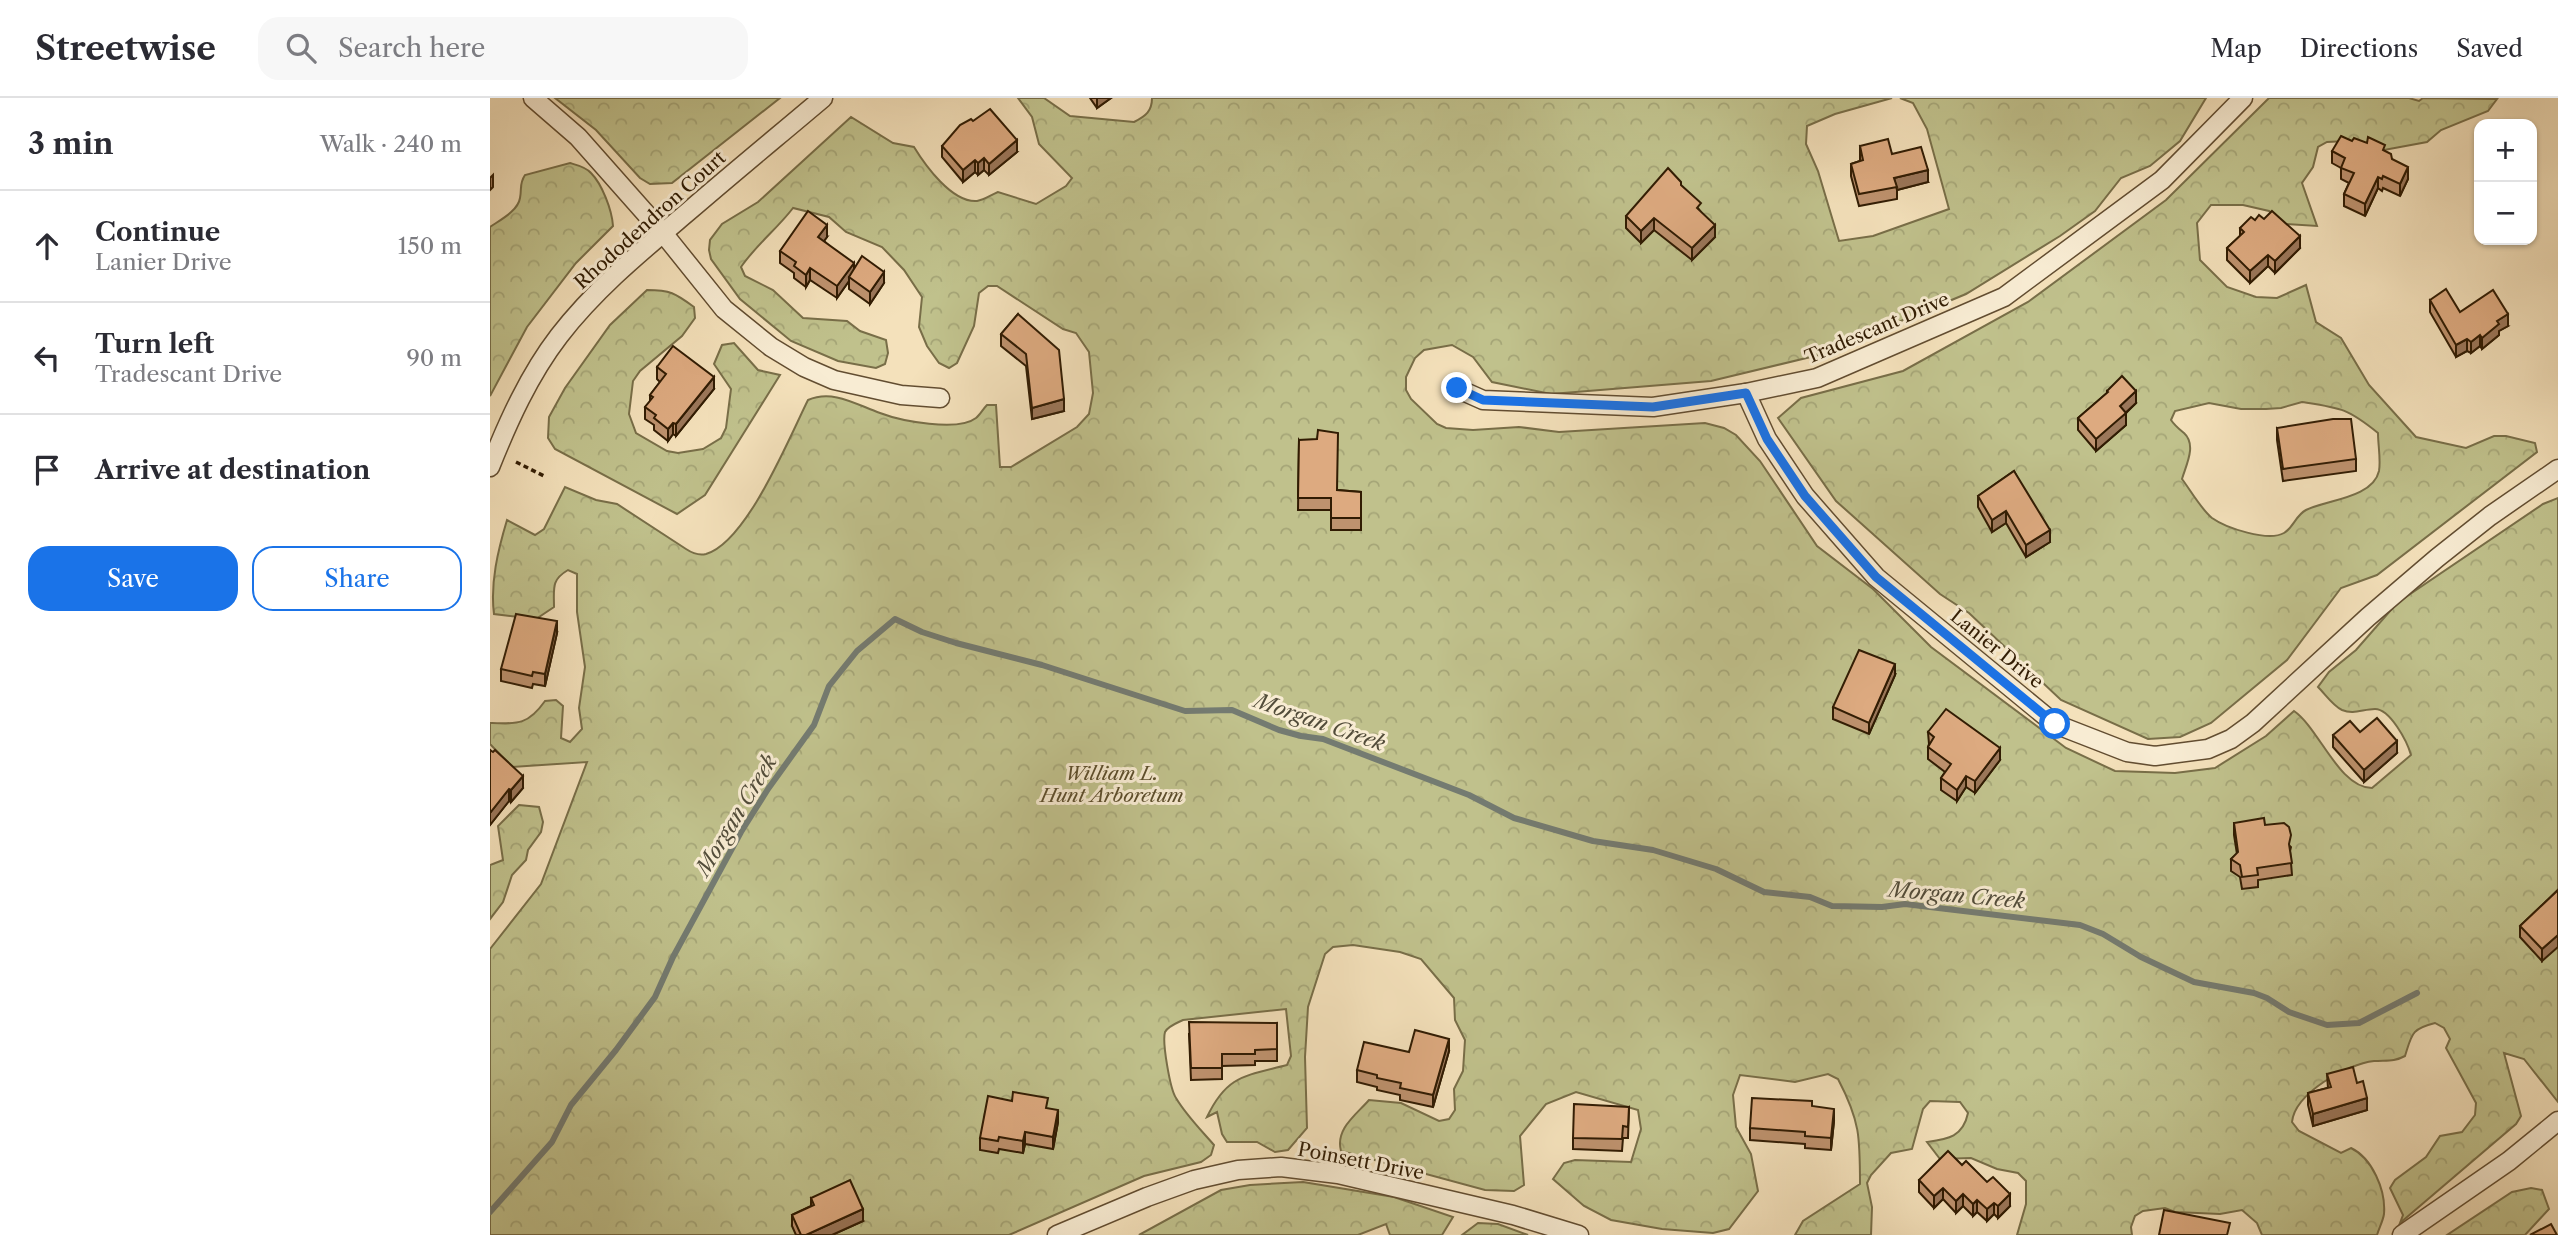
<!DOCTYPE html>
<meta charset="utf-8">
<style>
body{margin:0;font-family:"Libre Caslon Text",serif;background:#f7f7f7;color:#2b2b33}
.controls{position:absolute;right:21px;top:21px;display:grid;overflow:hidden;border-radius:14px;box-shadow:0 2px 5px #0004}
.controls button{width:63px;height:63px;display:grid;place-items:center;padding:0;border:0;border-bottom:2px solid #e1e1e2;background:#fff;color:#2b2b33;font:35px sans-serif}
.stop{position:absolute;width:21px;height:21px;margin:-16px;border:5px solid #1a73e8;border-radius:50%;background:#fff}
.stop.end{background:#1a73e8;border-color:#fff;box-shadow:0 2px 7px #0008}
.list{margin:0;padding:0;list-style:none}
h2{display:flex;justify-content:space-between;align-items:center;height:91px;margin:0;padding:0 28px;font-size:30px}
h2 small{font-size:23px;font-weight:400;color:#7c7c81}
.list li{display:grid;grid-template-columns:46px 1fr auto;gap:21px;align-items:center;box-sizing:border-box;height:112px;padding:0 28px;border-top:2px solid #e1e1e2}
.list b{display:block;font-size:26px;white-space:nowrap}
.list p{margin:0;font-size:23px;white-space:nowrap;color:#7c7c81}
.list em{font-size:23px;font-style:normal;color:#7c7c81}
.actions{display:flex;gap:14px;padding:21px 28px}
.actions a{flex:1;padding:16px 0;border:2px solid #1a73e8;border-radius:21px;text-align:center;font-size:24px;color:#1a73e8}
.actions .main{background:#1a73e8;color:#fff}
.icon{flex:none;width:38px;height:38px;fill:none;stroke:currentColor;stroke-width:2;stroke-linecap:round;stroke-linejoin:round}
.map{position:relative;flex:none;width:2068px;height:1137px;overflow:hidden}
header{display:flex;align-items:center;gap:42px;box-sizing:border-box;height:98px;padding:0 35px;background:#fff;border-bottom:2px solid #e1e1e2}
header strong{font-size:33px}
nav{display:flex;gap:38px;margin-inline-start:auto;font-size:24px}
.search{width:490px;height:63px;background:#f7f7f7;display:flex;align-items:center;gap:18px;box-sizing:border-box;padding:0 24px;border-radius:21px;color:#7c7c81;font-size:26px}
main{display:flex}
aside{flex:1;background:#fff}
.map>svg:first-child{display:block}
.forest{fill:url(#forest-crowns);stroke:#786e48;stroke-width:2;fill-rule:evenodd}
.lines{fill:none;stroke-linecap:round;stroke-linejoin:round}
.stream{stroke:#747b71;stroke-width:6}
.minor-casing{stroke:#624d31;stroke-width:21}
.path{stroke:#311c03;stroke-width:3.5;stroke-dasharray:5 3.5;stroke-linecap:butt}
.minor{stroke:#f8ecd3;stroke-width:18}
.wall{fill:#be926e;stroke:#311c03;stroke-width:2}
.shaded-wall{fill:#9b775a;stroke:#311c03;stroke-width:2}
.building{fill:#ddaa80;stroke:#311c03;stroke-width:2}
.route{stroke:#1a73e8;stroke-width:9}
.labels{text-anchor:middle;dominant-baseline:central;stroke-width:6;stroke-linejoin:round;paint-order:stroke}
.street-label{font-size:19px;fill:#311c03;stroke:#f8ecd3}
.park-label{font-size:19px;font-style:italic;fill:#5c4e2c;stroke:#f8ecd3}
.water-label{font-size:21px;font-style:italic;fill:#524c3a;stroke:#f8ecd3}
</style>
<header>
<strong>Streetwise</strong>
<div class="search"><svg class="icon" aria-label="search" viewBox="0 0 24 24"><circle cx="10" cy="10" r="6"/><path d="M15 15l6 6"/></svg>Search here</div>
<nav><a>Map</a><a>Directions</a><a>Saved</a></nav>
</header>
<main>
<aside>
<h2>3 min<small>Walk · 240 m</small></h2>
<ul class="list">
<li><svg class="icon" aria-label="ahead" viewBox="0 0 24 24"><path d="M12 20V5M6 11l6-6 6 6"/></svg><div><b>Continue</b><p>Lanier Drive</p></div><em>150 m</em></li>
<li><svg class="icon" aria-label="left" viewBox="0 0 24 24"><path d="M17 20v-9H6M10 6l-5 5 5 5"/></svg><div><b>Turn left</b><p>Tradescant Drive</p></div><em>90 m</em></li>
<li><svg class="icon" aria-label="arrive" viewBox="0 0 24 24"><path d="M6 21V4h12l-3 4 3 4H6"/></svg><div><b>Arrive at destination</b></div></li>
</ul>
<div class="actions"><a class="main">Save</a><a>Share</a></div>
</aside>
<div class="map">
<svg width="2068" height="1137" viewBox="0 0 2068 1137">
<defs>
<pattern id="forest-crowns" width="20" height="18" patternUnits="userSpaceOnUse" patternTransform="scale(1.75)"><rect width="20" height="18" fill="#c0c18c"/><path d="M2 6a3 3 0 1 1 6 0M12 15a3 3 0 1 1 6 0" fill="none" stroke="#a5a577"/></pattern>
</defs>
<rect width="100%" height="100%" fill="#f4e1bb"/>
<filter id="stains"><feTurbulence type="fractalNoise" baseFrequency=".00286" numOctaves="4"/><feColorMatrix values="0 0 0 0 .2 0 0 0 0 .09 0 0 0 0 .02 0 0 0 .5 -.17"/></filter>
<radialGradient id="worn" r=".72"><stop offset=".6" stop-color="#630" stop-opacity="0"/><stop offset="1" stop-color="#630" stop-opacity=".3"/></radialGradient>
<!-- forest -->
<g class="forest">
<polygon points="65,0 290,0 182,85 160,86 150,80 106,32"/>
<path d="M528 0H554L580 18 644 24C656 18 662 13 662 0H1402L1345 16 1317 28 1316 46 1328 73 1349 143 1383 138 1459 111 1437 31 1423 5 1410 0H1716L1690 43 1660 68 1631 80 1605 113 1570 138 1476 196 1329 257 1221 283 1061 296 1002 284 983 259 962 247 934 252 925 260 916 279V292L921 301 947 326 956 330 983 332 1029 329 1069 334 1215 325 1234 330 1246 337 1270 363 1327 448 1383 491 1441 549 1576 650 1625 673 1685 675 1725 670 1776 638 1804 613C1829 630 1849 690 1882 690L1921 657C1917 643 1900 611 1885 611 1873 611 1864 617 1852 612 1843 608 1835 596 1828 589L1839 574 1866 552 1907 505 2053 406 2068 400V1004L2034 961 2014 955 2031 1018 2026 1026 1910 1125 1913 1117 1900 1090 1905 1082 1936 1059 1950 1038 1972 1034 1985 1017 1986 1005 1956 950 1960 941 1954 930 1945 925C1921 931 1922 936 1915 958 1904 964 1896 962 1884 963 1857 966 1805 995 1802 1024L1809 1033 1851 1055 1861 1050C1882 1060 1896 1092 1894 1116 1893 1123 1889 1130 1887 1137H1772L1767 1125 1752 1112 1730 1116 1685 1114 1675 1110 1653 1113 1645 1118 1641 1129 1642 1137H1527L1536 1106V1083L1528 1075 1507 1071 1481 1060 1450 1061 1437 1044C1458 1041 1473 1039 1478 1015L1470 1004 1440 1003 1433 1011 1422 1051 1401 1055 1381 1077 1377 1085 1382 1109 1381 1137H1305L1313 1123 1370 1086C1370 1039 1370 1023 1348 981L1338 976 1305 984 1250 977 1243 997 1246 1029 1261 1056 1268 1093 1239 1131 1223 1135 1172 1131 1121 1122 1094 1108 1063 1081 1074 1065 1085 1062 1141 1064 1151 1031 1148 1012 1086 994 1056 1006 1030 1038 1034 1087 1024 1093 995 1092 851 1053C845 1031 866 1017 879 1002L911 1005 949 1023 959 1021 965 1012 964 991 973 973 975 942 965 922 964 900 931 861 910 854 863 847 843 849 835 856 818 909 815 959 817 1030 798 1052 785 1054 767 1044H737L732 1036 727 1014 717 1019C737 977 755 978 797 967L801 958 796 911 693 922C687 925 678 928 675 934 672 944 680 991 686 1000 696 1017 711 1032 724 1047L721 1057 711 1064 654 1078 519 1137H0V851L51 786 97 664 22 669 0 646V625C28 626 38 627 55 603L66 602 73 608 71 640 80 644 92 631 89 610 95 569 87 514V476L78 472C61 482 64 490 64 509L46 521 4 516C0 485 8 452 17 422L45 437 54 431 75 389 106 402 127 406 196 451C202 455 208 458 216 456 257 444 299 340 318 302 343 291 367 307 390 315 411 323 468 334 486 320 490 317 493 311 497 307H506L510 369H521L587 329 599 316 603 295 599 254 586 235 573 231 507 188H498L489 195 484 228 467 265 459 270 449 265 437 248 429 229 432 199 414 172 392 149 356 134 339 119 303 110C287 131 266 147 251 169L255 178 283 192 313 220 357 223 370 233 396 242 398 255 395 266 386 270 348 263 301 243 250 201 221 161 219 152 220 142 232 126 268 104 361 19 403 45 424 49C435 67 462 105 487 103 494 102 501 97 508 94L546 106 576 88 582 80 549 46 542 19Z"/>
<path d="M1779 0H1919L1929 3 1933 0 2007 1 1998 13 1951 32 1937 44 1894 52 1857 43 1837 44 1828 49 1823 69 1812 85 1827 128 1795 126 1779 113 1753 107H1721L1707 125 1710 162 1737 189 1766 199 1787 200 1816 187 1826 224 1851 240 1879 287 1926 339 1976 350 2004 338H2016L2045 345 2047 354 1887 477 1851 490 1797 562 1721 625 1690 639 1658 641 1571 602 1479 515 1450 496 1346 403 1288 320 1311 300 1413 273 1538 204 1676 102ZM1812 304C1851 310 1857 310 1888 335 1888 347 1891 362 1889 373 1883 400 1836 402 1816 412 1806 417 1803 430 1794 435 1778 444 1736 430 1722 420 1711 411 1701 393 1692 381 1696 367 1707 347 1694 335 1689 331 1685 328 1681 322L1685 313 1719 305 1751 311H1776L1791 310Z"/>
<path d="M80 65C87 67 96 69 101 75 112 86 122 112 123 128L86 165 37 229 0 298V129C10 122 28 113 30 100 32 90 29 86 35 77Z"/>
<path d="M157 192C180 192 185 195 204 209L205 220 192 238 150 273 143 283 139 316 146 335 177 353 188 355 213 351 231 340 236 330 241 291 224 266 232 247 244 245 268 272 290 277 215 397 187 416 65 351 58 340 59 319 75 290 120 227Z"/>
<polygon points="29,707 49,709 53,724 51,734 38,752 36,762 22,777 13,804 0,821 0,767 13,762 8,728"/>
<polygon points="813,1084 904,1099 963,1119 952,1137 900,1137 896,1126 868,1137 649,1137 731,1092 760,1087"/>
<polygon points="2041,1090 2052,1092 2059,1111 2035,1137 1957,1137 2022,1094"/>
<polygon points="988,1125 1008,1126 1038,1137 972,1137"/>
</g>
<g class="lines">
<!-- stream -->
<polyline class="stream" points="0,1114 62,1044 81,1007 126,952 165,899 183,859 251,734 278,691 324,627 339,588 367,553 405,521 432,534 466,545 552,567 695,613 742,612 789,632 811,638 833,641 979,697 1024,720 1103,743 1163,752 1226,771 1274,794 1320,799 1342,808 1392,809 1415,806 1590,827 1613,836 1651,859 1704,884 1764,895 1777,900 1799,914 1837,927 1869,925 1927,895"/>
<defs>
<g id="minor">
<polyline points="43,0 88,39 173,135 234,211 281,249 314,269 344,282 411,297 450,300"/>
<polyline points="966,290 993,302 1163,309 1256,295 1327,280 1514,199 1672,82 1753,0"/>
<polyline points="1256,295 1277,341 1315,398 1386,479 1565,626 1637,654 1665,658 1718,651 1741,641 1763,625 1878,519 1947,460 2000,418 2068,371"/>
<path d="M0 369C18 324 39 277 69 238 106 190 153 152 199 113 243 75 288 38 333 0"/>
<polyline points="567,1137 657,1099 704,1082 748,1072 791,1069 848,1076 1023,1117 1089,1137"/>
<polyline points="1912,1137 2019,1063 2068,1023"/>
</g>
</defs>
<!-- minor casing -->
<use href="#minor" class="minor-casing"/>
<!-- path -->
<polyline class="path" points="26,364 56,379"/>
<!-- minor -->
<use href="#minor" class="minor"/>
</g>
<!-- wall -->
<g class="wall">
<polygon points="600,0 621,0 607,10"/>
<polygon points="1862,43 1895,53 1918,81 1910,98 1893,90 1892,93 1888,90 1875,118 1854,108 1854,96 1859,85 1851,81 1851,70 1842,65 1842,53"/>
<polygon points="452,48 527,54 499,77 494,72 488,77 485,74 473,84 452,59"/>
<polygon points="1370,48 1402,56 1438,84 1407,92 1407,101 1369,108 1361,78 1361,66 1370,63"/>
<polygon points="1191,88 1211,114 1225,139 1202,162 1164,132 1151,145 1136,130 1136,118"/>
<polygon points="1774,121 1810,150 1785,175 1778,168 1760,185 1737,162 1737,150 1750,138 1750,130 1765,122"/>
<polygon points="337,139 334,143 364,171 394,185 380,206 359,191 359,183 347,200 320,182 316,189 304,180 304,175 290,165 290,153"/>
<polygon points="1940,202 1970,214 2018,228 2009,233 2009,237 1992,251 1990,248 1981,255 1977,253 1966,259 1940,214"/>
<polygon points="528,216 574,313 542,321 536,268 511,248 511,236"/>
<polygon points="167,269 224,291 186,338 183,336 178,343 164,332 164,327 155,321 155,309 160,304 160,297 170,284 167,281"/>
<polygon points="1617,293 1646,305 1636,315 1636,327 1606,353 1588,332 1588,320 1617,295"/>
<polygon points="1787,330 1866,361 1866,373 1793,383 1787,342"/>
<polygon points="809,342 847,392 871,394 871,432 841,432 841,412 808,412"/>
<polygon points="1524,373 1560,444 1536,459 1516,425 1502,434 1488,409 1488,398"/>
<polygon points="67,535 55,588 43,586 42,590 11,583 11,571"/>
<polygon points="1405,577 1379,636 1343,621 1343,609"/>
<polygon points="1438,634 1510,662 1485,695 1476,689 1467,703 1451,692 1451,680 1455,674 1438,661 1438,649 1439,646"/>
<polygon points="1870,634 1907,655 1874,684 1843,649 1843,637"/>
<polygon points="0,652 33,690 21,704 19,703 0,727"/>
<polygon points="1744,725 1775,727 1801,749 1800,753 1802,777 1768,782 1768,789 1752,791 1750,779 1741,773 1741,761 1747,756 1744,737"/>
<polygon points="2068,792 2052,863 2030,839 2030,828"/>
<polygon points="787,925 787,963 765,963 765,967 732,968 732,981 701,982 699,936"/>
<polygon points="959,953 943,1009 910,1002 910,997 887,992 887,989 867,984 867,972 919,954"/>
<polygon points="1837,976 1867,985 1877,1012 1823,1028 1818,1007 1818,995 1838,990"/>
<polygon points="1139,1009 1138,1040 1133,1040 1132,1053 1083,1051 1083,1040"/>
<polygon points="558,1011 568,1024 563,1051 535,1046 533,1055 509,1051 508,1055 490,1052 490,1040"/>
<polygon points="1344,1023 1341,1052 1315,1050 1315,1046 1260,1042 1260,1030"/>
<polygon points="1472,1067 1520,1108 1508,1120 1504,1116 1497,1123 1487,1114 1483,1118 1473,1108 1466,1115 1453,1101 1444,1110 1429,1094 1429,1082"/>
<polygon points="321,1100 373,1123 342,1137 306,1137 302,1128 302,1117 321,1108"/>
</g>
<!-- shaded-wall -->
<g class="shaded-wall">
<polygon points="607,0 621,0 607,10"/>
<polygon points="527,42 527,54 499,77 499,66"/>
<polygon points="494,60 494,72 488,77 488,65"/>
<polygon points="485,62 485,74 473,84 473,72"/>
<polygon points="1918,69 1918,81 1910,98 1910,86"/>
<polygon points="1438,72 1438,84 1407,92 1404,80"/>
<polygon points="3,77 3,89 0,92 0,80"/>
<polygon points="1888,79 1888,90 1875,118 1875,106"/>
<polygon points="1164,120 1164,132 1151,145 1151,133"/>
<polygon points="337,127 337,139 328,151 328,139"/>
<polygon points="1225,127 1225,139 1202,162 1202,150"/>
<polygon points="1810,138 1810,150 1785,175 1785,163"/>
<polygon points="1778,157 1778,168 1760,185 1760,173"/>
<polygon points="364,165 364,177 359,179 359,183 347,200 347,188"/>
<polygon points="320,170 320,182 316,189 316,177"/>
<polygon points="394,174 394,185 380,206 380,194"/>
<polygon points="2018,216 2018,228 2009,233 2009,237 1992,251 1992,240 2007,223"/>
<polygon points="1990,237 1990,248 1981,255 1981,244"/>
<polygon points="1977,241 1977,253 1966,259 1966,247"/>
<polygon points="224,279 224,291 186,338 186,326"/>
<polygon points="1646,293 1646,305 1630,320 1636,315 1636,327 1606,353 1606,341 1630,308"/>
<polygon points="574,301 574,313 542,321 542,310"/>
<polygon points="183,325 183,336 178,343 178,331"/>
<polygon points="1516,413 1516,425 1502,434 1502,422"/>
<polygon points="1560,432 1560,444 1536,459 1536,447"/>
<polygon points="67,523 67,535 55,588 55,576"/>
<polygon points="1405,566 1405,577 1379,636 1379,625"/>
<polygon points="1907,643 1907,655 1874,684 1874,672"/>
<polygon points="1510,650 1510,662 1485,695 1485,683"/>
<polygon points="33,678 33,690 21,704 21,692"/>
<polygon points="1476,678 1476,689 1467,703 1467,692"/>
<polygon points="19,691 19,703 0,727 0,715"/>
<polygon points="2068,837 2068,849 2052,863 2052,851"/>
<polygon points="959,941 959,953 943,1009 943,997"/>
<polygon points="1877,1000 1877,1012 1823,1028 1823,1016"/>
<polygon points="1344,1011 1344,1023 1341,1052 1341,1040"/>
<polygon points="568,1012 568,1024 563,1051 563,1039"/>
<polygon points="535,1034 535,1046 533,1055 533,1043"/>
<polygon points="1453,1090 1453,1101 1444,1110 1444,1098"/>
<polygon points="1473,1096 1473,1108 1466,1115 1466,1103"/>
<polygon points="1520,1096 1520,1108 1508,1120 1508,1108"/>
<polygon points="1487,1102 1487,1114 1483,1118 1483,1106"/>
<polygon points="1504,1105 1504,1116 1497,1123 1497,1111"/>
<polygon points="373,1111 373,1123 342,1137 316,1137"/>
</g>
<!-- building -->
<g class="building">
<polygon points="500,11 527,42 499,66 494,60 488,65 485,62 473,72 452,48 470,27 481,21 483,23"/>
<polygon points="1851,38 1862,43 1864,40 1877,45 1878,39 1895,47 1893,52 1901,56 1902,61 1918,69 1910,86 1893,78 1892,81 1888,79 1875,106 1854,96 1864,75 1851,70 1855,60 1842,53"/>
<polygon points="1398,41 1402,56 1431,49 1438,72 1404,80 1407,89 1369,96 1361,66 1373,62 1370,48"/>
<polygon points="1178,70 1191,84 1191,87 1211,105 1207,110 1225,127 1202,150 1164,120 1151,133 1136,118"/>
<polygon points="318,113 337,127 328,139 364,165 347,188 320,170 316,177 304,168 306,164 290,153"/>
<polygon points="1782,113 1810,138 1785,163 1778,157 1760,173 1737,150 1754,134 1750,130 1761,119 1765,122 1769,117 1774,121"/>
<polygon points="372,158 394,174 380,194 359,179"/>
<polygon points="1956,191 1970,214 2003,192 2018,216 2007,223 2009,226 1992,240 1990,237 1981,244 1977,241 1966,247 1940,202"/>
<polygon points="528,216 569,252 574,301 542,310 536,256 511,236"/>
<polygon points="183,248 224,279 186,326 183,325 178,331 164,320 166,317 155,309 163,299 160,297 176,276 167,269"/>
<polygon points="1632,278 1646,293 1630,308 1636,315 1606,341 1588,320 1618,294 1617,293"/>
<polygon points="1843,321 1861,321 1866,361 1793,371 1787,330"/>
<polygon points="828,332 848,335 847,392 871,394 871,420 841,420 841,400 808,400 809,342 827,341"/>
<polygon points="1524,373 1560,432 1536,447 1516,413 1502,422 1488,398"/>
<polygon points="26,516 67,523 55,576 43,574 42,578 11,571"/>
<polygon points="1369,552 1405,566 1379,625 1343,609"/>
<polygon points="1456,611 1510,650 1485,683 1476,678 1467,692 1451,680 1461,666 1438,649 1444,639 1438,634"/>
<polygon points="1887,620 1907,643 1874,672 1843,637 1860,623 1870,634"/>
<polygon points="0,652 3,654 5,652 33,678 21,692 19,691 0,715"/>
<polygon points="1774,720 1775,727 1794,725 1799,729 1801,737 1799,746 1802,765 1767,770 1768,777 1752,779 1750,767 1741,761 1748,754 1744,725"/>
<polygon points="2068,792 2068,837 2052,851 2030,828"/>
<polygon points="699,924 787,925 787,951 765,952 765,956 732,956 732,970 701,970"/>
<polygon points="925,932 959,941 943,997 910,990 911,985 887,980 887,977 867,972 874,944 919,954"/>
<polygon points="1863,969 1867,985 1873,983 1877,1000 1823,1016 1818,995 1841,989 1837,976"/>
<polygon points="523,994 558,1000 556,1010 568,1012 563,1039 535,1034 533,1043 509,1039 508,1043 490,1040 498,998 522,1003"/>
<polygon points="1262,1000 1322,1003 1322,1008 1344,1011 1341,1040 1315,1038 1315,1034 1260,1030"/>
<polygon points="1084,1006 1139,1009 1138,1029 1133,1028 1132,1041 1083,1040"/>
<polygon points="1458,1053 1472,1067 1476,1063 1497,1084 1503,1079 1520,1096 1508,1108 1504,1105 1497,1111 1487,1102 1483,1106 1473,1096 1466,1103 1453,1090 1444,1098 1429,1082"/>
<polygon points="360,1082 373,1111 316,1137 311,1137 302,1117 324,1107 321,1100"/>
<polygon points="1674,1112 1740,1125 1737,1137 1669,1137"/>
<polygon points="2061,1126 2067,1137 2040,1137"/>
</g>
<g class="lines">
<!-- route -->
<polyline class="route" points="967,290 993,302 1163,309 1256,295 1277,341 1315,398 1386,479 1565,626"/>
</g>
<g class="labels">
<!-- street labels -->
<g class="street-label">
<text transform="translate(160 122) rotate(-42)">Rhododendron Court</text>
<text transform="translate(1387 230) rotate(-23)">Tradescant Drive</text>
<text transform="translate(1507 551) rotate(39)">Lanier Drive</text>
<text transform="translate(871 1063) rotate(11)">Poinsett Drive</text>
</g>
<!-- park labels -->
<g class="park-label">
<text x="622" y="675">William L.<tspan x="622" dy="22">Hunt Arboretum</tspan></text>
</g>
<!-- water labels -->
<g class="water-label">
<text transform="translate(830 624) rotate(19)">Morgan Creek</text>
<text transform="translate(246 717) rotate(-59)">Morgan Creek</text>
<text transform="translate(1467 797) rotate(5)">Morgan Creek</text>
</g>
</g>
<rect width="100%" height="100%" filter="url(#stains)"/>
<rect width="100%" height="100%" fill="url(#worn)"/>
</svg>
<div class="controls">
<button>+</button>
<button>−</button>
</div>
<div class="stop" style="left:1565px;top:626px"></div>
<div class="stop end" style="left:967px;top:290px"></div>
</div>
</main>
